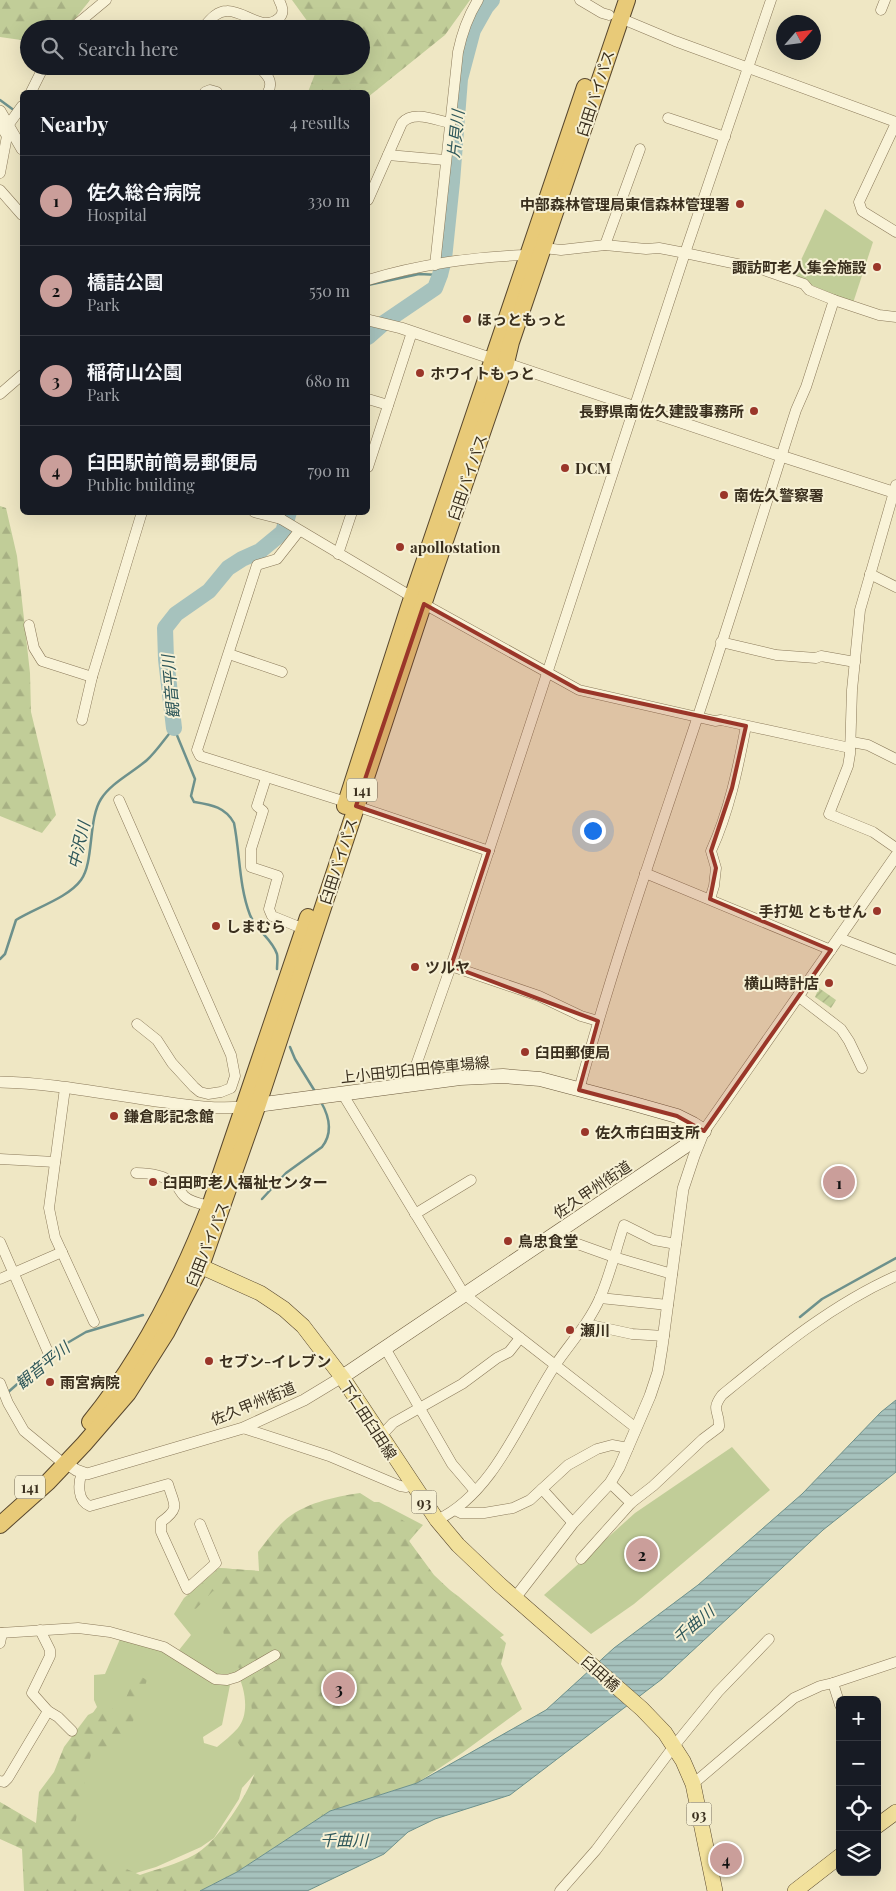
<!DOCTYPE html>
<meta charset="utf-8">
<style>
body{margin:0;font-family:"Playfair Display","Noto Sans JP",serif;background:#20242c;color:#f1f3f6}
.controls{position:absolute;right:15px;bottom:15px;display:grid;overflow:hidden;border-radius:8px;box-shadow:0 5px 20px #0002}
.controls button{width:45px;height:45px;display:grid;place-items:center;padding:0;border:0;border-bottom:1px solid #363941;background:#171b24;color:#f1f3f6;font:25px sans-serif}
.compass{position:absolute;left:776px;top:15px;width:45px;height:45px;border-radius:50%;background:#171b24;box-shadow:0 5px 20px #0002;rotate:62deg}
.you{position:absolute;left:592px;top:830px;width:18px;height:18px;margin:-12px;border:4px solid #fff;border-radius:50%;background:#1a73e8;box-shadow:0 0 0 8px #1a73e833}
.badge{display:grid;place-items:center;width:32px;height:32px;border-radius:50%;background:#ca9e9a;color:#111;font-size:16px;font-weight:700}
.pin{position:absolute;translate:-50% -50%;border:2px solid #fff;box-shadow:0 1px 5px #0006}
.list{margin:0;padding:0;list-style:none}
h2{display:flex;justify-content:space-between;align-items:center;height:65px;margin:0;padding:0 20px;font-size:21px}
h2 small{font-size:16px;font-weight:400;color:#9ea1a6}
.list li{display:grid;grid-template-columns:32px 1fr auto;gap:15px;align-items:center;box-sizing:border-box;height:90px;padding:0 20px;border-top:1px solid #363941}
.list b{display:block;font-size:19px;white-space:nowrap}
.list p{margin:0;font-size:16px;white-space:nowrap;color:#9ea1a6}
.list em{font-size:16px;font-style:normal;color:#9ea1a6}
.icon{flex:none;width:28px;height:28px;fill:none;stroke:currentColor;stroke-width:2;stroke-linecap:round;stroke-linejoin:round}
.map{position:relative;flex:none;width:896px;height:1891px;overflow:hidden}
.search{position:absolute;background:#171b24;box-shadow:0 5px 20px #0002;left:20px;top:20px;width:350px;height:55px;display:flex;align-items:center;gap:12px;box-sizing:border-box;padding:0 18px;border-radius:28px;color:#9ea1a6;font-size:19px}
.panel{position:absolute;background:#171b24;box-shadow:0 5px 20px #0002;left:20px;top:90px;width:350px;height:425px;border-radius:8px}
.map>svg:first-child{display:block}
.green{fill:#c1cd98}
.forest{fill:url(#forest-firs)}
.garden{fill:url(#garden-furrows)}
.water{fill:url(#water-rules);stroke:#6d918c}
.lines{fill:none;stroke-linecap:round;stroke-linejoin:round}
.stream{stroke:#6d918c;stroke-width:2.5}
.river{stroke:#a6c2bd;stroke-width:16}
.minor-casing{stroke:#8a795a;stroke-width:11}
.tertiary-casing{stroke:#8a795a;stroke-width:12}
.secondary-casing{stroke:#6c5a3d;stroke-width:15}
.primary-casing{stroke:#58472e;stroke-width:16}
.trunk-casing{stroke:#58472e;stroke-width:18}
.minor{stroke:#f9f3d8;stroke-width:10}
.tertiary{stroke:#f9f3d8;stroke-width:11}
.secondary{stroke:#f9f3d8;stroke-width:14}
.primary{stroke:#f2e19c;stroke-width:15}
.trunk{stroke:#e8ca78;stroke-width:16}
.marked{fill:#9a3629;fill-opacity:0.2;stroke:#9a3629;stroke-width:4;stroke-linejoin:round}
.poi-dot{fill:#9a3629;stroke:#f6f0d4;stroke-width:2}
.labels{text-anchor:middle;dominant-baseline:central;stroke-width:4;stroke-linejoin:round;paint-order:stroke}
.shield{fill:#f6f0d4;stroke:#726955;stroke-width:1}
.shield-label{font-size:14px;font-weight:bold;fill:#3a2f1e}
.street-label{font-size:15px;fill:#3a2f1e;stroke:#f6f0d4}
.poi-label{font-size:15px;font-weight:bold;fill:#3a2f1e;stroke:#f6f0d4;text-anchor:start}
.water-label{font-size:16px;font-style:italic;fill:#2e575a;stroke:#f6f0d4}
</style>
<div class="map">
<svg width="896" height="1891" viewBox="0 0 896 1891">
<defs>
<pattern id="forest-firs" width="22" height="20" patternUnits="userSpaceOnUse" patternTransform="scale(1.25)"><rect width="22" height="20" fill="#c1cd98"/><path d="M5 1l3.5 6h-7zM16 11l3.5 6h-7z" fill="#a7b083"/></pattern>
<pattern id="garden-furrows" width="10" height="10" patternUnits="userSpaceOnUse" patternTransform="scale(1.25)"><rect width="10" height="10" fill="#c1cd98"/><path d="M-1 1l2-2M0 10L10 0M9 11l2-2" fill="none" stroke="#a7b083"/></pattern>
<pattern id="water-rules" width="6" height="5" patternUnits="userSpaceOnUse" patternTransform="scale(1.25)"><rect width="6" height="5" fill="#a6c2bd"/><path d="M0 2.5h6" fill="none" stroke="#889e99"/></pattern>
</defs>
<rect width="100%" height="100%" fill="#efe7c4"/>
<!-- green -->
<g class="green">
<polygon points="825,209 873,242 853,303 793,277"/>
<polygon points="732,1447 770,1490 634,1604 591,1634 544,1595 635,1513"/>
<path d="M353 1502H379L423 1525 409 1541 431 1577 458 1596 504 1635 463 1662 259 1769 242 1788 239 1799 214 1838 201 1847 156 1867 126 1876H106L58 1805 74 1731 85 1724 97 1707 94 1700V1675L105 1674 120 1639 161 1650 210 1682 230 1685 222 1725 203 1737 204 1743 217 1747C224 1741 232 1735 238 1728 250 1713 245 1688 237 1673L216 1675 179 1650 191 1635 174 1614 184 1598 219 1568 259 1571Z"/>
</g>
<!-- forest -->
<g class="forest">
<polygon points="0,0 90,0 75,19 69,29 29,29 29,44 21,40 0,37"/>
<polygon points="292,0 470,0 445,35 368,97 368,92 308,92 318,66 361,66 361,29 313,29"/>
<polygon points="0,506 6,508 17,556 30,673 31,712 56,815 42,833 0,816"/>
<path d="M360 1493 418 1530 409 1541 434 1575 506 1643 501 1664 522 1709 462 1753 417 1783 330 1811 237 1872 200 1891H24L22 1849 0 1839V1802L36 1823 39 1792 54 1772 64 1747 88 1715 106 1706 120 1712 136 1674 147 1680 128 1736 118 1744 92 1750 75 1824 93 1854 140 1875C157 1869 178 1864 194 1855 217 1843 249 1794 256 1769L236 1740 252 1710 247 1677 238 1667 224 1637 219 1593 213 1591 192 1613 183 1608 181 1603 219 1568 259 1571 258 1552C266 1542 274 1530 283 1522 303 1503 334 1497 360 1493Z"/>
</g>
<!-- garden -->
<polygon class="garden" points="819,988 836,1000 831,1008 815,997"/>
<!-- water -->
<polygon class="water" points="896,1400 896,1472 823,1530 662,1679 510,1795 435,1819 408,1832 384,1854 307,1891 200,1891 237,1872 330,1811 417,1783 546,1710 614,1648 698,1585 802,1494 881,1412"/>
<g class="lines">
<!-- stream -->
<g class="stream">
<polyline points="0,100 15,111"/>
<polyline points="368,285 419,274 440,275"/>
<path d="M0 959 5 954 16 920C35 908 68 898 81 880 94 863 88 819 101 799 111 783 132 773 147 760 157 751 165 738 174 728L195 779 191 796 194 802C212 805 225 807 234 823 240 853 239 887 250 915 256 930 272 939 277 954 278 958 277 965 277 969"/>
<polyline points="290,1047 295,1059 316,1093"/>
<path d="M262 1199 286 1173 322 1147C333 1133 329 1116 321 1102"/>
<polyline points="800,1317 822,1299 896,1258"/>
<polyline points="6,1394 57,1349 86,1332 143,1315"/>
</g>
<!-- river -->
<g class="river">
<polyline points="368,337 385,322 435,288 440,275 444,259 452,182 460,79 473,30 486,7 492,0"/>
<polyline points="174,728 166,659 165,628 176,614 209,591 228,568 242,559 260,551 283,532 289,512"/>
</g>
<defs>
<g id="minor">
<polyline points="580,0 602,13 609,15"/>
<polyline points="881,10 885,0"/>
<polyline points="620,18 675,41 896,122"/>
<polyline points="71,29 106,0"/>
<path d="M202 29C209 21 216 11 227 11 244 10 263 33 279 18 285 13 282 6 279 0"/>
<path d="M258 66C267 75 274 81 268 92"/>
<polyline points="31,92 44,66"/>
<polyline points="205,92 210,90 217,92"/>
<polyline points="668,118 725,137"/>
<polyline points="896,123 859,202 862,211 896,232"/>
<polyline points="9,124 22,106"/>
<polyline points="0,125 7,136 0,173"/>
<polyline points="388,155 445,160"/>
<polyline points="0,190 22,215"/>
<path d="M368 200 402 123C413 110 435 120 450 123"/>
<polyline points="605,245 640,149"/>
<polyline points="544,248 561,250 605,245 646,249 659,248 685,253 761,269 804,284 809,290 834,300 879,315 896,317"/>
<path d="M435 265 458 52C462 33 468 16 478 0"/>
<path d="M368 280C417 265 476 256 528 255"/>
<polyline points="0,394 22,375"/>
<polyline points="368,399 388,405"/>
<polyline points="368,467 412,332"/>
<polyline points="896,485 860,610 852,690 850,754 848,766 829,814 873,832 896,848"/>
<polyline points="254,512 281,519"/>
<polyline points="277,512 281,519 424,604 579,690 715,721 721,720 850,748"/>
<polyline points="299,531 277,559 257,565 197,750 200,756 346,802"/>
<polyline points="338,554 352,512"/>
<polyline points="870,574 896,587"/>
<polyline points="29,625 34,648 42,661 92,677"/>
<polyline points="721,642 776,655 816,658 821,656 855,662"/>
<polyline points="229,654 282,672"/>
<polyline points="82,720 92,677 142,512"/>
<polyline points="852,742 868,745 896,759"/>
<polyline points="266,778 257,806 263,811 251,849 251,867 278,876 269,909 272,916 304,929"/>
<polyline points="119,800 231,1055 235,1076 231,1088 221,1092 208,1094 200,1092 194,1087 172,1063 157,1040 137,1024"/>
<polyline points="356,806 489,851"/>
<polyline points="645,873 831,950"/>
<path d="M710 899 714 886 716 868 711 851C729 812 738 768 746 726"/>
<polyline points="839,938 896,960"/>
<polyline points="451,966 539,996 581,1016 598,1021"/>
<polyline points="798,996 841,1029 849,1041 862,1068"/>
<polyline points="409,1085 451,966 685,253 771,0"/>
<polyline points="65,1088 49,1208 55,1237 94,1322"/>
<path d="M579 1090C613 964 656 842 697 719 731 617 763 513 796 410L806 387 834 300"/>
<polyline points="342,1093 464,1294 636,1428"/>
<polyline points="0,1159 55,1162"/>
<path d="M136 1173C149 1173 163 1175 174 1183 178 1186 180 1192 184 1196 190 1202 201 1204 210 1206"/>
<polyline points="415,1214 471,1180"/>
<polyline points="555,1233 561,1238 614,1257 672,1274"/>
<polyline points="0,1242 48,1352"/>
<polyline points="0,1279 62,1252"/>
<polyline points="600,1298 668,1305"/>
<polyline points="586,1324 632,1334 664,1336"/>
<polyline points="385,1348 452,1464 475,1491"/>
<polyline points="0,1383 8,1403 24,1431 58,1459"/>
<polyline points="243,1428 329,1456 400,1486 406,1487 412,1485"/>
<polyline points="380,1437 393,1423 462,1384 497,1358 509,1352 520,1338"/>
<path d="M82 1473C78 1483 77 1501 90 1506L168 1484C174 1505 181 1508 161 1522V1532L187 1589 216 1563 200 1524"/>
<polyline points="610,1483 631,1503"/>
<polyline points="542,1489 573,1523"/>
<polyline points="455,1510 461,1513 484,1513 513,1508 530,1500 568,1465 597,1449 612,1445 628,1448"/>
<path d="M437 1520C495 1493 522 1415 556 1364 571 1342 589 1323 600 1298 610 1275 616 1249 624 1225L654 1240 676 1244"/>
<path d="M581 1559 631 1503 653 1486 703 1439 719 1427C720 1411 710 1411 722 1395 777 1350 831 1305 896 1276"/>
<polyline points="40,1630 50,1650 50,1656 32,1693 48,1711 58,1717 72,1731"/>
<polyline points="0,1633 78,1628 110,1632 164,1647 215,1679 227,1680 237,1677 275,1655"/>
<polyline points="0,1643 2,1633"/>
<polyline points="833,1683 840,1705"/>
<polyline points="0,1781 4,1782 8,1778 48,1711"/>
<polyline points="693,1784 794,1698 820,1686 833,1683 896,1662"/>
<polyline points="560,1891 596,1850 674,1746 718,1692 769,1639"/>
</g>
<g id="tertiary">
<polyline points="0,111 22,149"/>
<polyline points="368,320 401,328 781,456 896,493"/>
<path d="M0 1082C50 1083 100 1093 150 1100 180 1104 211 1110 242 1107"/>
<polyline points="66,1463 76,1470 87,1474 243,1428 304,1400 342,1377"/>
<polyline points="515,1598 573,1523 610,1483 619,1468 650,1396 658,1372 662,1347 683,1189 694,1156 704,1131 896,856"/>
</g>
<polyline id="secondary" points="249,1106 460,1078 503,1076 540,1079 631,1103 677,1116 693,1124 704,1131 684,1147 342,1377"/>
<g id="primary">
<polyline points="191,1262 260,1293 284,1309 303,1326 342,1377 437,1520 458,1545 499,1584 642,1709 665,1733 683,1761 693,1784 715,1891"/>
<polyline points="877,1826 896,1812"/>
<polyline points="795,1891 840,1856"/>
</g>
<g id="trunk">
<polyline points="345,806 409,607 585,87"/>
<path d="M90 1422C142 1358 180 1283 210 1206L308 917"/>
<polyline points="0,1525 48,1482 84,1444 128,1393 166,1333 201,1266 258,1104 427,593 506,363 511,342 627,0"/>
</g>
</defs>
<!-- minor casing -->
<use href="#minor" class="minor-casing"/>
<!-- tertiary casing -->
<use href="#tertiary" class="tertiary-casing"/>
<!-- secondary casing -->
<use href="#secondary" class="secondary-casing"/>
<!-- primary casing -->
<use href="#primary" class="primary-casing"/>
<!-- trunk casing -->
<use href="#trunk" class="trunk-casing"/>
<!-- minor -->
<use href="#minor" class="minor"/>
<!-- tertiary -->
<use href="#tertiary" class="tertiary"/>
<!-- secondary -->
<use href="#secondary" class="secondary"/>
<!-- primary -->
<use href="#primary" class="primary"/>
<!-- trunk -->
<use href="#trunk" class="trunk"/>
</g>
<!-- marked area -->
<path class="marked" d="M424 604 579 690 746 726 732 788 711 851 716 868 710 899 831 950 704 1131 677 1116 579 1090 598 1021 451 966 489 851 356 806Z"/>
<!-- markers -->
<g class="poi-dot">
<circle cx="740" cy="204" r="5"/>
<circle cx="877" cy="267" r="5"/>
<circle cx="467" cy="319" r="5"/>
<circle cx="420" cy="373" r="5"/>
<circle cx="754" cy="411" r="5"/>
<circle cx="565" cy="468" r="5"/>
<circle cx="724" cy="495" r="5"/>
<circle cx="400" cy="547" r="5"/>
<circle cx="877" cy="911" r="5"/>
<circle cx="216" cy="926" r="5"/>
<circle cx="415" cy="967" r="5"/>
<circle cx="829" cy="983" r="5"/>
<circle cx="525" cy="1052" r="5"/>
<circle cx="114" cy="1116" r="5"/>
<circle cx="585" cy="1132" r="5"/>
<circle cx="153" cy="1182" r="5"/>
<circle cx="508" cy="1241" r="5"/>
<circle cx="570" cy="1330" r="5"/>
<circle cx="209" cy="1361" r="5"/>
<circle cx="50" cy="1382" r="5"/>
</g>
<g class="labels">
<!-- shield labels -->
<g class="shield">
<rect x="347" y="778.5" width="30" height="23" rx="4"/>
<rect x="15" y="1475.5" width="30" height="23" rx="4"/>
<rect x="411.5" y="1490.5" width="25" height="23" rx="4"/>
<rect x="686.5" y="1802.5" width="25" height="23" rx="4"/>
</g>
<g class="shield-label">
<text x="362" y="790">141</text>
<text x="30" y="1487">141</text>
<text x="424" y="1502">93</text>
<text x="699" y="1814">93</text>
</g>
<!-- street labels -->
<g class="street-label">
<text transform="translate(595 93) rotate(-72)">臼田バイパス</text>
<text transform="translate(467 477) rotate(-71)">臼田バイパス</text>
<text transform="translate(338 861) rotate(-72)">臼田バイパス</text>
<text transform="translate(415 1069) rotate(-6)">上小田切臼田停車場線</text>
<text transform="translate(592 1189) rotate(-34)">佐久甲州街道</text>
<text transform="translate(207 1244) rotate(-68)">臼田バイパス</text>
<text transform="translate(253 1403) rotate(-22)">佐久甲州街道</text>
<text transform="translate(369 1420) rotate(57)">下仁田臼田線</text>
<text transform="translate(601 1673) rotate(42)">臼田橋</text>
</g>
<!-- poi labels -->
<g class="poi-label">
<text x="730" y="204" text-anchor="end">中部森林管理局東信森林管理署</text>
<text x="867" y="267" text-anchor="end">諏訪町老人集会施設</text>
<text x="477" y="319">ほっともっと</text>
<text x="430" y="373">ホワイトもっと</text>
<text x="744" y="411" text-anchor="end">長野県南佐久建設事務所</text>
<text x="575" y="468">DCM</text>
<text x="734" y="495">南佐久警察署</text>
<text x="410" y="547">apollostation</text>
<text x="867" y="911" text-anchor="end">手打処 ともせん</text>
<text x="226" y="926">しまむら</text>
<text x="425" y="967">ツルヤ</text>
<text x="819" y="983" text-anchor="end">横山時計店</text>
<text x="535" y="1052">臼田郵便局</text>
<text x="124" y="1116">鎌倉彫記念館</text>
<text x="595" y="1132">佐久市臼田支所</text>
<text x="163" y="1182">臼田町老人福祉センター</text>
<text x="518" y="1241">鳥忠食堂</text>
<text x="580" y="1330">瀬川</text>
<text x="219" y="1361">セブン-イレブン</text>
<text x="60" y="1382">雨宮病院</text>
</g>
<!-- water labels -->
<g class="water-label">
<text transform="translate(455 134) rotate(-84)">片貝川</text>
<text transform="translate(170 687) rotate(-95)">観音平川</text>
<text transform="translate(78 845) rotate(-77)">中沢川</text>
<text transform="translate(42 1365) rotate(-39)">観音平川</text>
<text transform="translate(693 1624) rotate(-40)">千曲川</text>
<text x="344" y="1839">千曲川</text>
</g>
</g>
</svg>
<div class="controls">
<button>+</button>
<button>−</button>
<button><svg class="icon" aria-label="locate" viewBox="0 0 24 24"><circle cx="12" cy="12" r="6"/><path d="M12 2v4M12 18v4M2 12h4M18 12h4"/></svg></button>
<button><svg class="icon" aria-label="layers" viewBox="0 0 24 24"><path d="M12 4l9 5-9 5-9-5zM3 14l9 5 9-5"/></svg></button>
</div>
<svg class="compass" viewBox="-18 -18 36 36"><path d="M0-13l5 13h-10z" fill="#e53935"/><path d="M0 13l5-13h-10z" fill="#9ea1a6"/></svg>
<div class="you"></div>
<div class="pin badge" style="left:839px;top:1182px">1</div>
<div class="pin badge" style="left:642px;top:1554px">2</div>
<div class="pin badge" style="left:339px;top:1688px">3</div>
<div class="pin badge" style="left:726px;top:1859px">4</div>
<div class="search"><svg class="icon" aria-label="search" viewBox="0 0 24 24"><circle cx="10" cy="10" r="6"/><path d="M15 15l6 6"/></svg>Search here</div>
<section class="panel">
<h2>Nearby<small>4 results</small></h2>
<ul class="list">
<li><span class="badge">1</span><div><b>佐久総合病院</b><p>Hospital</p></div><em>330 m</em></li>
<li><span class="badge">2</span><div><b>橋詰公園</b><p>Park</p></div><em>550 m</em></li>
<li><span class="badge">3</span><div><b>稲荷山公園</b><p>Park</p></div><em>680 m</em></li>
<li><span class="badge">4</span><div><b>臼田駅前簡易郵便局</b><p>Public building</p></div><em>790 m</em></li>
</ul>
</section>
</div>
